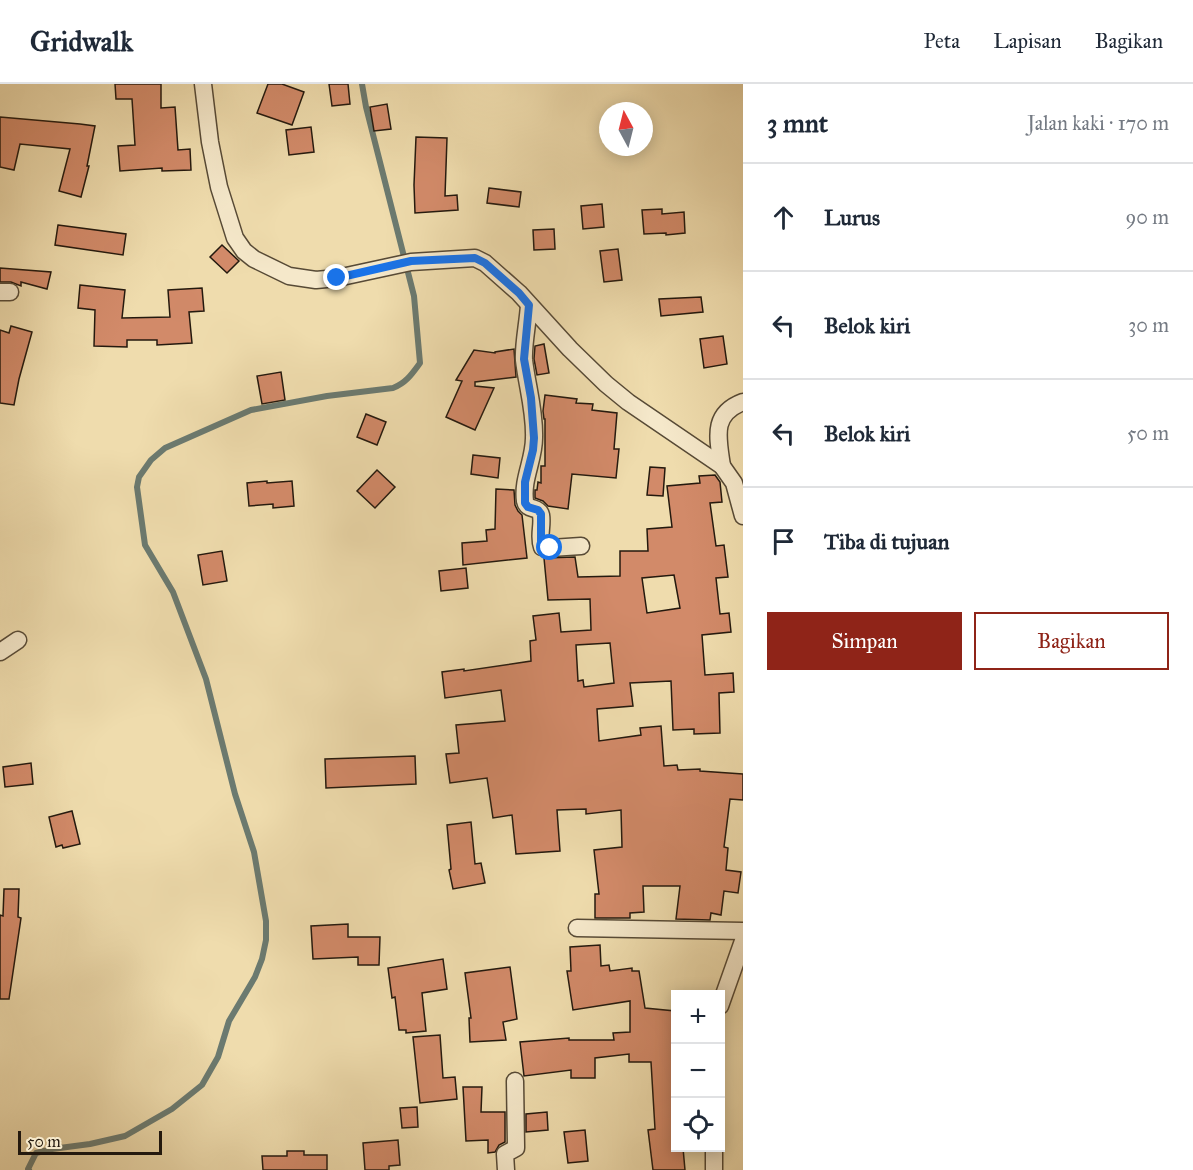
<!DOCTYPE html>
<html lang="id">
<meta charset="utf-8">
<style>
body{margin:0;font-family:"IM FELL Great Primer",serif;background:#f2f2f3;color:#1f2937}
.controls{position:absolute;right:18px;bottom:18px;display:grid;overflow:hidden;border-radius:0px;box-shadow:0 3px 15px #0003}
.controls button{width:54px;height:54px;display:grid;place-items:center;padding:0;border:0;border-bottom:2px solid #e0e1e3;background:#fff;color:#1f2937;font:30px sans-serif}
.compass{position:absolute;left:599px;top:18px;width:54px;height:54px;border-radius:50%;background:#fff;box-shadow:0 3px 15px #0003;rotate:353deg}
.scale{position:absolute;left:18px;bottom:15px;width:144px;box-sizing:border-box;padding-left:6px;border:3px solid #24190e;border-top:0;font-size:16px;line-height:21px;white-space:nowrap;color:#24190e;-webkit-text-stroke:4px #f5e8ca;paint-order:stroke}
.stop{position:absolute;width:18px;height:18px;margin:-14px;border:4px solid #1a73e8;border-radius:50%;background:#fff}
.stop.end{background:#1a73e8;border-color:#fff;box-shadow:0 2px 6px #0008}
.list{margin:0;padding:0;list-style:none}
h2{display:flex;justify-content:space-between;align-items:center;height:78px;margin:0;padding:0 24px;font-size:26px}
h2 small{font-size:20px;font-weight:400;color:#747a83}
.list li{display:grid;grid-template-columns:39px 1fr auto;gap:18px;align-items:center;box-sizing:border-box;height:108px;padding:0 24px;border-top:2px solid #e0e1e3}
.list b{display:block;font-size:22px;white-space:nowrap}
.list em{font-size:20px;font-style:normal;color:#747a83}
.actions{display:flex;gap:12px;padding:18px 24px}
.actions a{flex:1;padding:14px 0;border:2px solid #8f2418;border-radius:0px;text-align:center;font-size:21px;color:#8f2418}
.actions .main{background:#8f2418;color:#fff}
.icon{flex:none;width:33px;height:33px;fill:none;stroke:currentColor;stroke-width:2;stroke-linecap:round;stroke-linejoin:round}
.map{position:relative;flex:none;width:743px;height:1086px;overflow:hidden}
header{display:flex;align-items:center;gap:36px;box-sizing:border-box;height:84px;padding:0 30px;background:#fff;border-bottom:2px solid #e0e1e3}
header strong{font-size:28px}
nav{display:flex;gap:33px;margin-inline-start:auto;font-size:21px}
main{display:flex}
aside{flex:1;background:#fff}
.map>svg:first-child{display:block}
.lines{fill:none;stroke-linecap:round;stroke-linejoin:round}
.stream{stroke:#6b7a70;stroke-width:6}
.building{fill:#d28a69;stroke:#24190e;stroke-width:1.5;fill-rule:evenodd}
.minor-casing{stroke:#574a36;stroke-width:19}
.minor{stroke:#f5e8ca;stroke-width:16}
.route{stroke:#1a73e8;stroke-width:8}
</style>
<header>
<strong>Gridwalk</strong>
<nav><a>Peta</a><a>Lapisan</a><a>Bagikan</a></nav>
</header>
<main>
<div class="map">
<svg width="743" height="1086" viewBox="0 0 743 1086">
<rect width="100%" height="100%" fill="#efdcad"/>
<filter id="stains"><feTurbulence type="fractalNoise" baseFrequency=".00333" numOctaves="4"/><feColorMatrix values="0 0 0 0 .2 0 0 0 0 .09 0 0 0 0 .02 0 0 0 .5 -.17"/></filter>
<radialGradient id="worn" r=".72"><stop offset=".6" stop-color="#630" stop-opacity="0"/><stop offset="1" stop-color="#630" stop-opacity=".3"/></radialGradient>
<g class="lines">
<!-- stream -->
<path class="stream" d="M29 1086 28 1085 36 1069 52 1065 90 1060 125 1052 172 1025 202 1001 218 973 229 937 255 893 262 875 266 856V837L254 768 235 710 206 595 173 508 145 461 137 403 139 393 151 376 165 364 251 326 327 312 393 304C406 299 412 290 420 279L414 212 366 23 362 0"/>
</g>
<!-- building -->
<g class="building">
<polygon points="115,0 161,0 161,24 175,23 178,66 190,65 191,86 162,87 162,84 120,87 118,62 135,61 132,15 116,15"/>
<polygon points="268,0 282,0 304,8 292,41 257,29"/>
<polygon points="329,0 348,0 350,20 332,22"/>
<polygon points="387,20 391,45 374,47 370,23"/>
<polygon points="0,33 80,40 95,42 87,82 89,82 81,113 59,107 70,65 20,60 14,86 0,83"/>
<polygon points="311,43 314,68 289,71 286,46"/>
<polygon points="416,53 447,54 445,112 457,111 458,126 415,129 414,101"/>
<polygon points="489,104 521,108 519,123 487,119"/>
<polygon points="602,120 604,143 583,145 581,122"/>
<polygon points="662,125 662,130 684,128 685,149 666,151 666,149 644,150 642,126"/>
<polygon points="58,141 126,150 123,171 55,161"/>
<polygon points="554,145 555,165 534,166 533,146"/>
<polygon points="222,161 239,177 227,189 210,173"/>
<polygon points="618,165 622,196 604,198 600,167"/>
<polygon points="0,184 51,188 47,205 21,198 21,202 11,198 0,198"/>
<polygon points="80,201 125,206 122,234 170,233 168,206 202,204 204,227 189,228 192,259 157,261 157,256 127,256 127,263 94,262 95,226 78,224"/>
<polygon points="701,213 703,228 661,232 659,215"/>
<polygon points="11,242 32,248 19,295 14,321 0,319 0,246 9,249"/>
<polygon points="723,252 727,280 704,284 700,255"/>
<polygon points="544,260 549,289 537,291 534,275 535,262"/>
<polygon points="514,265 516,293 475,298 475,302 494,304 475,346 446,333 462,297 456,296 474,266 495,269 495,268"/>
<polygon points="281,288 285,316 262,320 257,292"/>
<polygon points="545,311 577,315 576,319 593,320 592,326 617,329 614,365 619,365 616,394 572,390 568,425 548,422 543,417 535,414 535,406 537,406 538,398 541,399 541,382 545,382 545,335 544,335 543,327"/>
<polygon points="366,330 386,338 377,361 357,353"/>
<polygon points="473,371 500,374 498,394 471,390"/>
<polygon points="650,383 665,384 663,412 647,411"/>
<polygon points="377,386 395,403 375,424 357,407"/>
<path d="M715 391 720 398 722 418 710 419 716 462 724 461 728 493 716 494 720 530 729 529 731 548 702 551 705 591 733 589 734 608 719 609 720 649 694 650V645L673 646 671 597 630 599 633 622 597 625 599 657 641 651 640 644 661 642 664 682 677 681 678 686 700 685V687L743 690V716L730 715 724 763 728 764 726 786 741 788 738 809 724 807 721 831 711 829 710 836 676 835 680 802H643L644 828 630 829V834H595V810H599L594 766 622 763 621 726 586 730V725L557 726 560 767 516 770 512 731 493 734 487 694 450 699 446 670 459 669 456 641 505 637 501 606 445 614 442 588 464 585V587L531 577 530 557 536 556 533 532 559 529 561 548 591 546 590 515 548 516 544 474 575 473 578 493 620 492V467H648L647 445 672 443 667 402 700 399 699 392ZM674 491 680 524 647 529 642 494ZM610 559 614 599 584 603 583 596 578 597 576 561Z"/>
<polygon points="267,397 267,399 292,397 294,422 273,424 273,420 249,422 247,399"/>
<polygon points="496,405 514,406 515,421 518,427 522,431 527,474 463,481 462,459 487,457 486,446 495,445"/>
<polygon points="222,467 227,497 203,501 198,471"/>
<polygon points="466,484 468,504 441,507 439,487"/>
<polygon points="415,672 416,700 326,704 325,675"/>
<polygon points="31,679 33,700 5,703 3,683"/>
<polygon points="72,727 80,760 63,764 62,761 56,763 49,733"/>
<polygon points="471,738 475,780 481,779 485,799 453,805 449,786 451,785 447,741"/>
<polygon points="4,805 19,805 18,833 21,834 9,915 0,915 0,831 3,832"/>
<polygon points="348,840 348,853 380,853 379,881 358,881 358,873 313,875 311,842"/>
<polygon points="600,861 601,882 609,881 610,887 632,884 632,887 639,887 645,924 675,927 675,944 673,944 675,991 675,1064 683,1064 685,1086 653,1086 648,1046 655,1045 651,978 629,978 629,970 595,974 595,994 571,994 571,986 524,992 520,958 569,954 569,956 614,956 613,949 630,948 630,917 573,926 567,887 571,887 570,863"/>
<polygon points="443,875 447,905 422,909 426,947 406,949 406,946 399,946 395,913 392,914 388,884"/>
<polygon points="510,883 517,935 503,938 506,956 470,958 469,934 471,934 465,889"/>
<polygon points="440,951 443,994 455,993 457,1015 420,1019 413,953"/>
<polygon points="463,1003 482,1003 481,1028 505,1028 505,1058 499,1061 495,1068 488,1069 488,1056 466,1057"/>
<polygon points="417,1023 418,1043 402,1044 400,1024"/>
<polygon points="547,1028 548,1046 526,1048 526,1030"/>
<polygon points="585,1046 588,1077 568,1079 564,1048"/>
<polygon points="398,1056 400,1081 389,1082 389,1086 365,1086 363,1059"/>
<polygon points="287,1067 304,1067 304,1071 327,1071 327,1086 263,1086 262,1072 287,1072"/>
</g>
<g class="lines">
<defs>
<g id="minor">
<polyline points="203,0 210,58 219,103 235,154 244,167 254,175 289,192 316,196 337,194 411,178 475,174 485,179 519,209 570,265 606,300 628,318 722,382 734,399 743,432"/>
<polyline points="0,208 10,208"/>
<path d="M529 221C528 238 523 261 524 276 527 302 535 327 534 354 534 376 522 395 525 417 527 427 539 422 541 431 543 442 538 452 542 463L551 464 581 462"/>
<path d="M722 382C718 354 711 330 743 318"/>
<polyline points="0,568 18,556"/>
<polyline points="577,844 743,847"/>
<polyline points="720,922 743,857"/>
<polyline points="714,1064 714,1086"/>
<polyline points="506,1086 505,1070 516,1064 516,1062 515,997"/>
</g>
</defs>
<!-- minor casing -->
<use href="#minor" class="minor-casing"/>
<!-- minor -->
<use href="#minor" class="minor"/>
</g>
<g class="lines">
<!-- route -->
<polyline class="route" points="337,194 411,177 475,174 485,179 519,209 529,221 524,275 531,314 534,354 533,366 525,398 525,419 528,423 538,426 541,430 541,459 542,463 550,464"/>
</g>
<rect width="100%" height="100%" filter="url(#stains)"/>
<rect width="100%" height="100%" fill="url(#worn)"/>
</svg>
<div class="controls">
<button>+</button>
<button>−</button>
<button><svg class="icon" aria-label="locate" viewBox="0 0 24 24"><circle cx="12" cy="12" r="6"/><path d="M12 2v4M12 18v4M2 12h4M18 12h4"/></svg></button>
</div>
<svg class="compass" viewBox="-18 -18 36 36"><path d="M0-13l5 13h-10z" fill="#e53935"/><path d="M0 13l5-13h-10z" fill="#747a83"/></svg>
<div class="scale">50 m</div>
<div class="stop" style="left:550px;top:464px"></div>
<div class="stop end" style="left:337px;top:194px"></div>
</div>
<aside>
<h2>3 mnt<small>Jalan kaki · 170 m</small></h2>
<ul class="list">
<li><svg class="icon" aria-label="ahead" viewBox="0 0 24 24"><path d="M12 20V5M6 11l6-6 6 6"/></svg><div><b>Lurus</b></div><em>90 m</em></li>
<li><svg class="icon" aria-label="left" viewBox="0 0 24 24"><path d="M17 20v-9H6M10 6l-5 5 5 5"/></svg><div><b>Belok kiri</b></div><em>30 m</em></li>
<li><svg class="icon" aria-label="left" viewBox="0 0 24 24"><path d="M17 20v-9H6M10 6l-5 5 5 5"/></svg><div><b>Belok kiri</b></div><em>50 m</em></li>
<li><svg class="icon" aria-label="arrive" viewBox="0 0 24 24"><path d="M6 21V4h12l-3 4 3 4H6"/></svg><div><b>Tiba di tujuan</b></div></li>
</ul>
<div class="actions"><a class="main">Simpan</a><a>Bagikan</a></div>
</aside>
</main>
